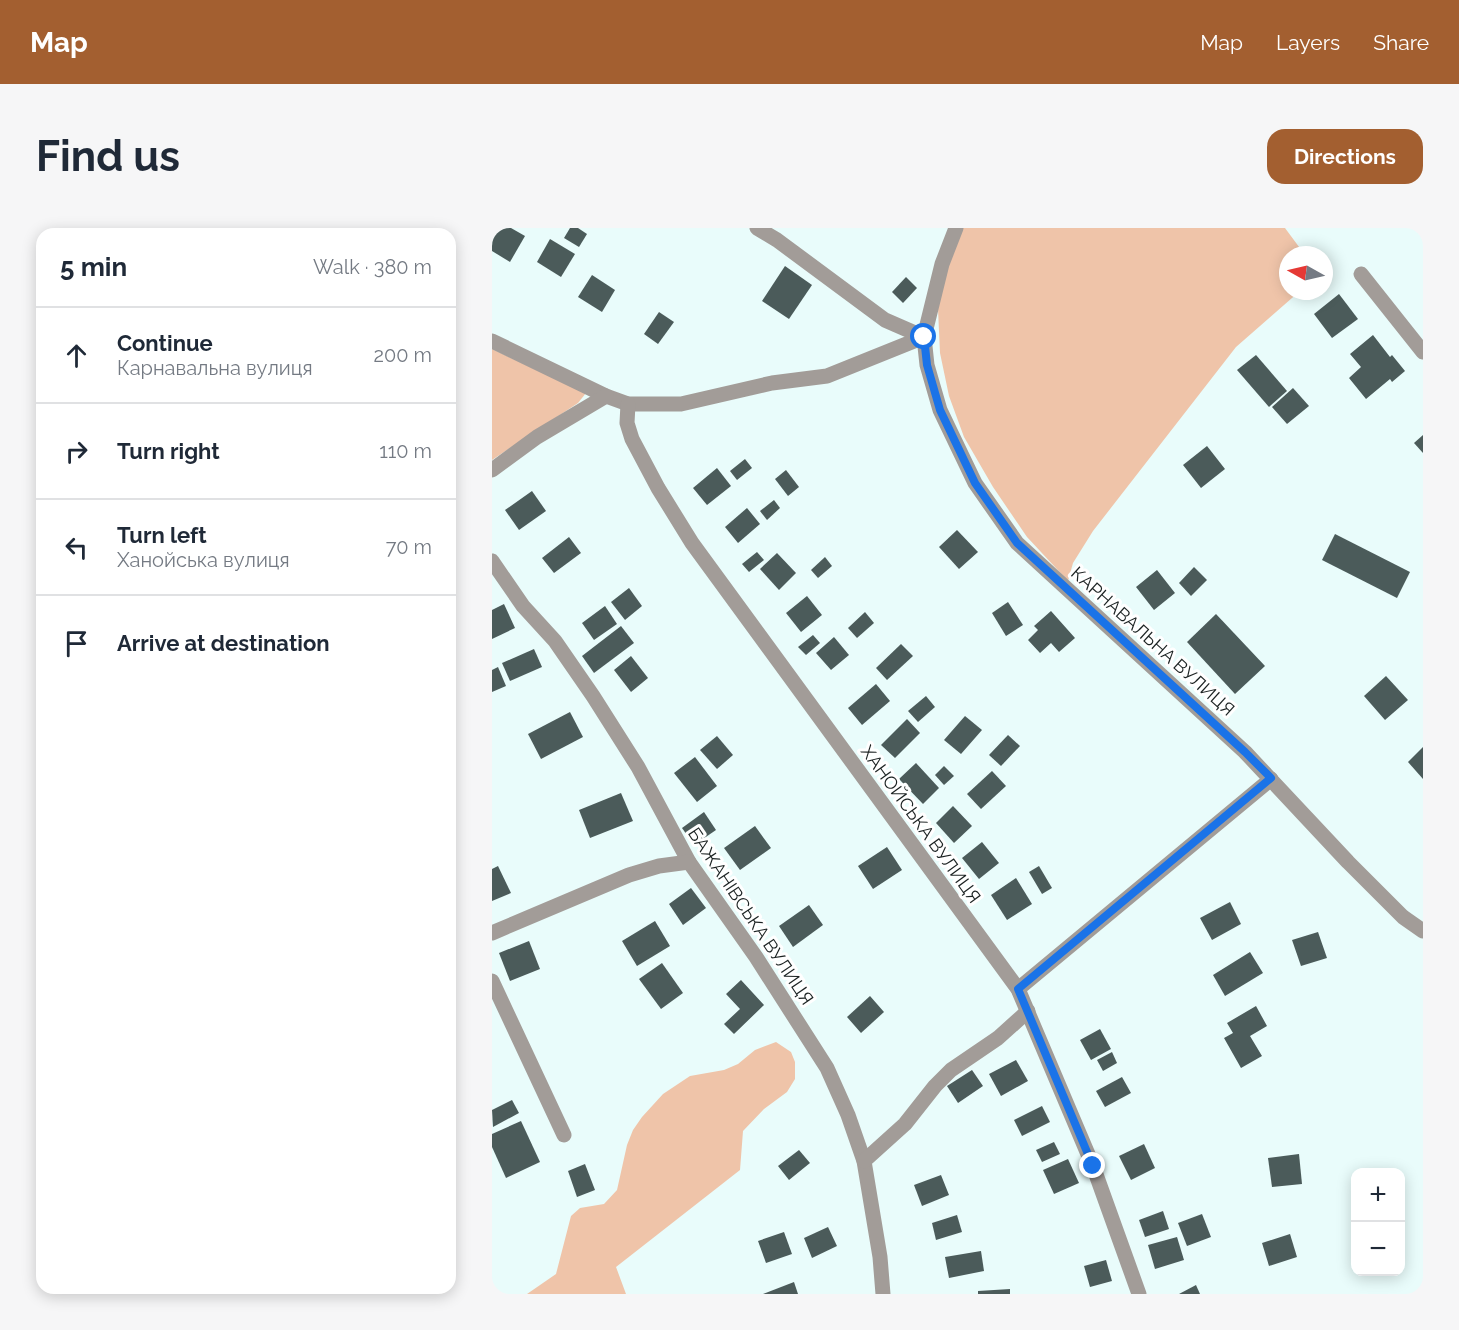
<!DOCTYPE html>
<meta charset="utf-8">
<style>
body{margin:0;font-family:Raleway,sans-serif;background:#f6f6f7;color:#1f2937}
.controls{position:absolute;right:18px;bottom:18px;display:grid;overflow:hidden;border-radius:12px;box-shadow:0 3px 15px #0003}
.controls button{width:54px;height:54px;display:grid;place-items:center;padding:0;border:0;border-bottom:2px solid #e0e1e3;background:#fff;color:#1f2937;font:30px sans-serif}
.compass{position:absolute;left:787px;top:18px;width:54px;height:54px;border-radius:50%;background:#fff;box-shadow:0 3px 15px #0003;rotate:278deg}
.stop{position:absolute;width:18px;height:18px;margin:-14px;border:4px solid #1a73e8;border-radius:50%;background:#fff}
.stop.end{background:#1a73e8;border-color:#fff;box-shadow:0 2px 6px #0008}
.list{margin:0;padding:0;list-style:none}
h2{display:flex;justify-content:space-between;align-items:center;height:78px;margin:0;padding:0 24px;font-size:26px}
h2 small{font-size:20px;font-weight:400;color:#747a83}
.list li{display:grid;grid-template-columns:39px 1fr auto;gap:18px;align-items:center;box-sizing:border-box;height:96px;padding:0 24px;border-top:2px solid #e0e1e3}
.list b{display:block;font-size:22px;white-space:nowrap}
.list p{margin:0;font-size:20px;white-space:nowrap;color:#747a83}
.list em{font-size:20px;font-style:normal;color:#747a83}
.icon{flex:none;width:33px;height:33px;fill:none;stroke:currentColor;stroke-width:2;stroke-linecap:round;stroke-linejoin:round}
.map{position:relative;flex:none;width:931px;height:1066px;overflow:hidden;border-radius:18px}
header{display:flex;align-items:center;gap:36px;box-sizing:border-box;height:84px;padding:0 30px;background:#a35f30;color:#fff}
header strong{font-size:28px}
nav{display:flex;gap:33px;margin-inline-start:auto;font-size:21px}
.intro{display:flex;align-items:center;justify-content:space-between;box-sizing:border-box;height:144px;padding:0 36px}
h1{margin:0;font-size:42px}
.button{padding:15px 27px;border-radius:18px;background:#a35f30;color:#fff;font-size:21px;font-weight:700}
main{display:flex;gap:36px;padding:0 36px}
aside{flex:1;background:#fff;border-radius:18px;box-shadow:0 3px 15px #0003}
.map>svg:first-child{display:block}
.green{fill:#efc4a9}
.building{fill:#4b5b5a}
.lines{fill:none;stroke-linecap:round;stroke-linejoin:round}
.minor{stroke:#a29c98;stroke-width:15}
.route{stroke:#1a73e8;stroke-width:8}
.labels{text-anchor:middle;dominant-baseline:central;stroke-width:6;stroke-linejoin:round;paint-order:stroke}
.street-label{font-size:18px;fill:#1a2121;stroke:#fff}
</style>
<header>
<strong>Map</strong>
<nav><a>Map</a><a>Layers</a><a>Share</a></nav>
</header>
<div class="intro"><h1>Find us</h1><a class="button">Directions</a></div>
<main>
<aside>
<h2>5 min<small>Walk · 380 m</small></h2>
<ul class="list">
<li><svg class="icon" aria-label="ahead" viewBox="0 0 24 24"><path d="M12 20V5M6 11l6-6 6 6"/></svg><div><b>Continue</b><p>Карнавальна вулиця</p></div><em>200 m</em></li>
<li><svg class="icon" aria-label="right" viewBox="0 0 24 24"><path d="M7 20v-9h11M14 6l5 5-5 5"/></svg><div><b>Turn right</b></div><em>110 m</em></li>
<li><svg class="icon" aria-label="left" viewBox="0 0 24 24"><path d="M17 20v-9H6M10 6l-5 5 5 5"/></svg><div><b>Turn left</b><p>Ханойська вулиця</p></div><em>70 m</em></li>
<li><svg class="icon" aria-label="arrive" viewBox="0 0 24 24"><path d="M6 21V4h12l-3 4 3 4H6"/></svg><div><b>Arrive at destination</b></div></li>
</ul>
</aside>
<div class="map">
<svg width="931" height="1066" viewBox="0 0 931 1066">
<rect width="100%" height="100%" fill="#e9fcfb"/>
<!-- green -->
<g class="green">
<polygon points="470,0 793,0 813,27 796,27 796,63 808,63 744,119 601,303 581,335 576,353 535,309 501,259 472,209 457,168 448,125 446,81 455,38"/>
<polygon points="0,121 94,165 86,175 0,232"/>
<polygon points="284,814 299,824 303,834 303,851 295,864 272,881 251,903 248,942 124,1039 134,1066 35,1066 64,1046 79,988 88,980 112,976 125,962 135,917 141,902 150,889 171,866 198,848 232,842 246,836 263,822"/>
</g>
<!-- building -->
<g class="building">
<polygon points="0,0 19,0 33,8 18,34 0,23"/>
<polygon points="78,0 86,0 95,6 87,19 72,10"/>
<polygon points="58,11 83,26 69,49 45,34"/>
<polygon points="293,38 320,57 297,91 270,73"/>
<polygon points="100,47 123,62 110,84 86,69"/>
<polygon points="414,49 425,60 411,75 400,64"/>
<polygon points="847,66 866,91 840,110 822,86"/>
<polygon points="167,84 182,94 166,116 152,106"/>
<polygon points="881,107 898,129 900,127 913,143 900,154 898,151 874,171 857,150 869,139 858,126"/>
<polygon points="764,127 795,163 777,179 745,142"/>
<polygon points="801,160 817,178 795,196 780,179"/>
<polygon points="931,207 931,225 922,215"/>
<polygon points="715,218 733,241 709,260 691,237"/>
<polygon points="253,231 260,240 245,252 238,243"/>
<polygon points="225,240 239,258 215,277 201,260"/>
<polygon points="294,242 307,259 296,268 283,251"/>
<polygon points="40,263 54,283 27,302 13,282"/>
<polygon points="282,272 288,280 275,292 268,283"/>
<polygon points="255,280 268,296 246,315 233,299"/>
<polygon points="465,302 486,324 467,341 447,319"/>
<polygon points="843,306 918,344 905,370 830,332"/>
<polygon points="77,309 89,325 62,345 50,330"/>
<polygon points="265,324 272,332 257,344 250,336"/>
<polygon points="285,325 304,345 287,362 268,341"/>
<polygon points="333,329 340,338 326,350 319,342"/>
<polygon points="702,339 715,352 699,368 687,355"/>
<polygon points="665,342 683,365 662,382 644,359"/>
<polygon points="137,360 150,378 133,392 119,374"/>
<polygon points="315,368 330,387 309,404 294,385"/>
<polygon points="516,374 531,397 514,408 500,385"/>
<polygon points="12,376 23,400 0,411 0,382"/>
<polygon points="113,378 125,396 102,412 90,395"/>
<polygon points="559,383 583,410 567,424 559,415 548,425 536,412 546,402 542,398"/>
<polygon points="373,384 382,395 365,410 356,400"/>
<polygon points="724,386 773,438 743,466 695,414"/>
<polygon points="129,398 142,415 102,445 90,428"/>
<polygon points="321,407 328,415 314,427 306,419"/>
<polygon points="342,409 357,427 339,442 324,425"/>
<polygon points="409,416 421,428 395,452 384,440"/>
<polygon points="42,421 50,439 18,453 10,435"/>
<polygon points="139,428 156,450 139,464 122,442"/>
<polygon points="6,439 14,458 0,464 0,442"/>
<polygon points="894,448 916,472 893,492 872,468"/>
<polygon points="384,456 398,473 370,497 356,480"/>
<polygon points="434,468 443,479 426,494 416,483"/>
<polygon points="78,484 91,509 49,531 36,506"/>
<polygon points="473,488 490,502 469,526 452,512"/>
<polygon points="415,491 428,505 403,530 389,517"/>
<polygon points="516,507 528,518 509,538 497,527"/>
<polygon points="225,508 241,527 225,541 208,522"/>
<polygon points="931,519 931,551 916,534"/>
<polygon points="203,529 225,558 205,574 182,545"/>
<polygon points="424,535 447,560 431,576 407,551"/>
<polygon points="452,538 462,548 452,557 443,547"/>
<polygon points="500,543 514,558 489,581 475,566"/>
<polygon points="129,565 141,593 98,610 87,582"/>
<polygon points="461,578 480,598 462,615 444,595"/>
<polygon points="212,584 224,602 202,617 190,600"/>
<polygon points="263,598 279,620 248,642 232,620"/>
<polygon points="490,614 507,635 487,651 470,630"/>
<polygon points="395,619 410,642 381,661 366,638"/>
<polygon points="6,638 19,665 0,673 0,641"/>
<polygon points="547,638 560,660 550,666 537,644"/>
<polygon points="524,650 540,676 515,692 499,667"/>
<polygon points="199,660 214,680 191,697 177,676"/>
<polygon points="738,674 749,696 720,712 708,690"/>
<polygon points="317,677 331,697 301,719 287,698"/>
<polygon points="163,693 178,718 145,738 130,713"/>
<polygon points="826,704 835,730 809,738 800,712"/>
<polygon points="37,713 48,741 18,753 7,725"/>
<polygon points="758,724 771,745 733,768 721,747"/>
<polygon points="170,735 191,765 169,781 147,751"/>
<polygon points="249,752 272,777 242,806 232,796 248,781 234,766"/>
<polygon points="378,768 392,784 369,805 355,789"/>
<polygon points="764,778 775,798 758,808 770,828 749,840 732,810 741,805 735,795"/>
<polygon points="608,801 619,821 599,832 588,812"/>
<polygon points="620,824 625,835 611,843 605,832"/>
<polygon points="524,832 536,853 509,868 497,846"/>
<polygon points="480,842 491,858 466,875 455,858"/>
<polygon points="630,849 639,865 613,879 604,863"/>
<polygon points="20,872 27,885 1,899 0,882"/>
<polygon points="550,878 558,894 530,908 522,892"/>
<polygon points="29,893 48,934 14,950 0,919 0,906"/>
<polygon points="562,914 568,926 550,934 544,922"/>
<polygon points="652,916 663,940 639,952 627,928"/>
<polygon points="307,922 318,935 297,952 286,938"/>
<polygon points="807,926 810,956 780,959 776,930"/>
<polygon points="576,931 587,955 562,966 551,942"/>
<polygon points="93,936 103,962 85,969 76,943"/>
<polygon points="449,947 457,967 430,978 422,957"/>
<polygon points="671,983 677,1001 653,1009 647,992"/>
<polygon points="710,986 719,1009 695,1018 686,995"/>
<polygon points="465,987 470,1004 444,1012 440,995"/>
<polygon points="336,999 345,1018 320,1030 312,1010"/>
<polygon points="292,1004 300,1026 274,1035 266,1013"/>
<polygon points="798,1006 805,1029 777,1038 770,1015"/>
<polygon points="685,1009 692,1032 663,1041 656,1017"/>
<polygon points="489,1023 492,1043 457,1050 453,1029"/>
<polygon points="614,1032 620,1053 598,1059 592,1038"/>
<polygon points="302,1054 306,1066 271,1066"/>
<polygon points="704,1057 708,1066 687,1066"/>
<polygon points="518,1061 518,1066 486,1066 486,1063"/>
</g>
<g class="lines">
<!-- minor -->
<g class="minor">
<polyline points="265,0 285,12 393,92 432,109"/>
<polyline points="464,0 450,36 432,109 435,137 448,182 483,255 525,315 753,524 856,634 911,689 931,703"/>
<polyline points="869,46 931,124"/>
<polyline points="0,113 114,168 136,176 189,176 280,155 335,148 432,109"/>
<polyline points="136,176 135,195 140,211 166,260 200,315 526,761 601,938 647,1066"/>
<polyline points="0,242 45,209 114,168"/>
<polyline points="0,333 31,378 63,413 101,468 146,539 197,634 264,729 335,840 356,887 372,933 388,1029 391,1066"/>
<polyline points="0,705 137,647 167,638 197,634"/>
<polyline points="0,753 72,907"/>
<polyline points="526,761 779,551"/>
<polyline points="372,933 413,896 443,858 459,842 506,810 536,783"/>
</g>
</g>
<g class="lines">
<!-- route -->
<polyline class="route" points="432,109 435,137 448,182 483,255 525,315 753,524 779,550 526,761 601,938"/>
</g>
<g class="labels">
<!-- street labels -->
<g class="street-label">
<text transform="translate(661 413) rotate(42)">КАРНАВАЛЬНА ВУЛИЦЯ</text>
<text transform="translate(429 596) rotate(54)">ХАНОЙСЬКА ВУЛИЦЯ</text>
<text transform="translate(259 688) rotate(56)">БАЖАНІВСЬКА ВУЛИЦЯ</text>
</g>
</g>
</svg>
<div class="controls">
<button>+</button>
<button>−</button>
</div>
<svg class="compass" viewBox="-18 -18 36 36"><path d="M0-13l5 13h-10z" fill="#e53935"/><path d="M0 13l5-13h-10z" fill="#747a83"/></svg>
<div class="stop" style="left:432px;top:109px"></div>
<div class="stop end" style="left:601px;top:938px"></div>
</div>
</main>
